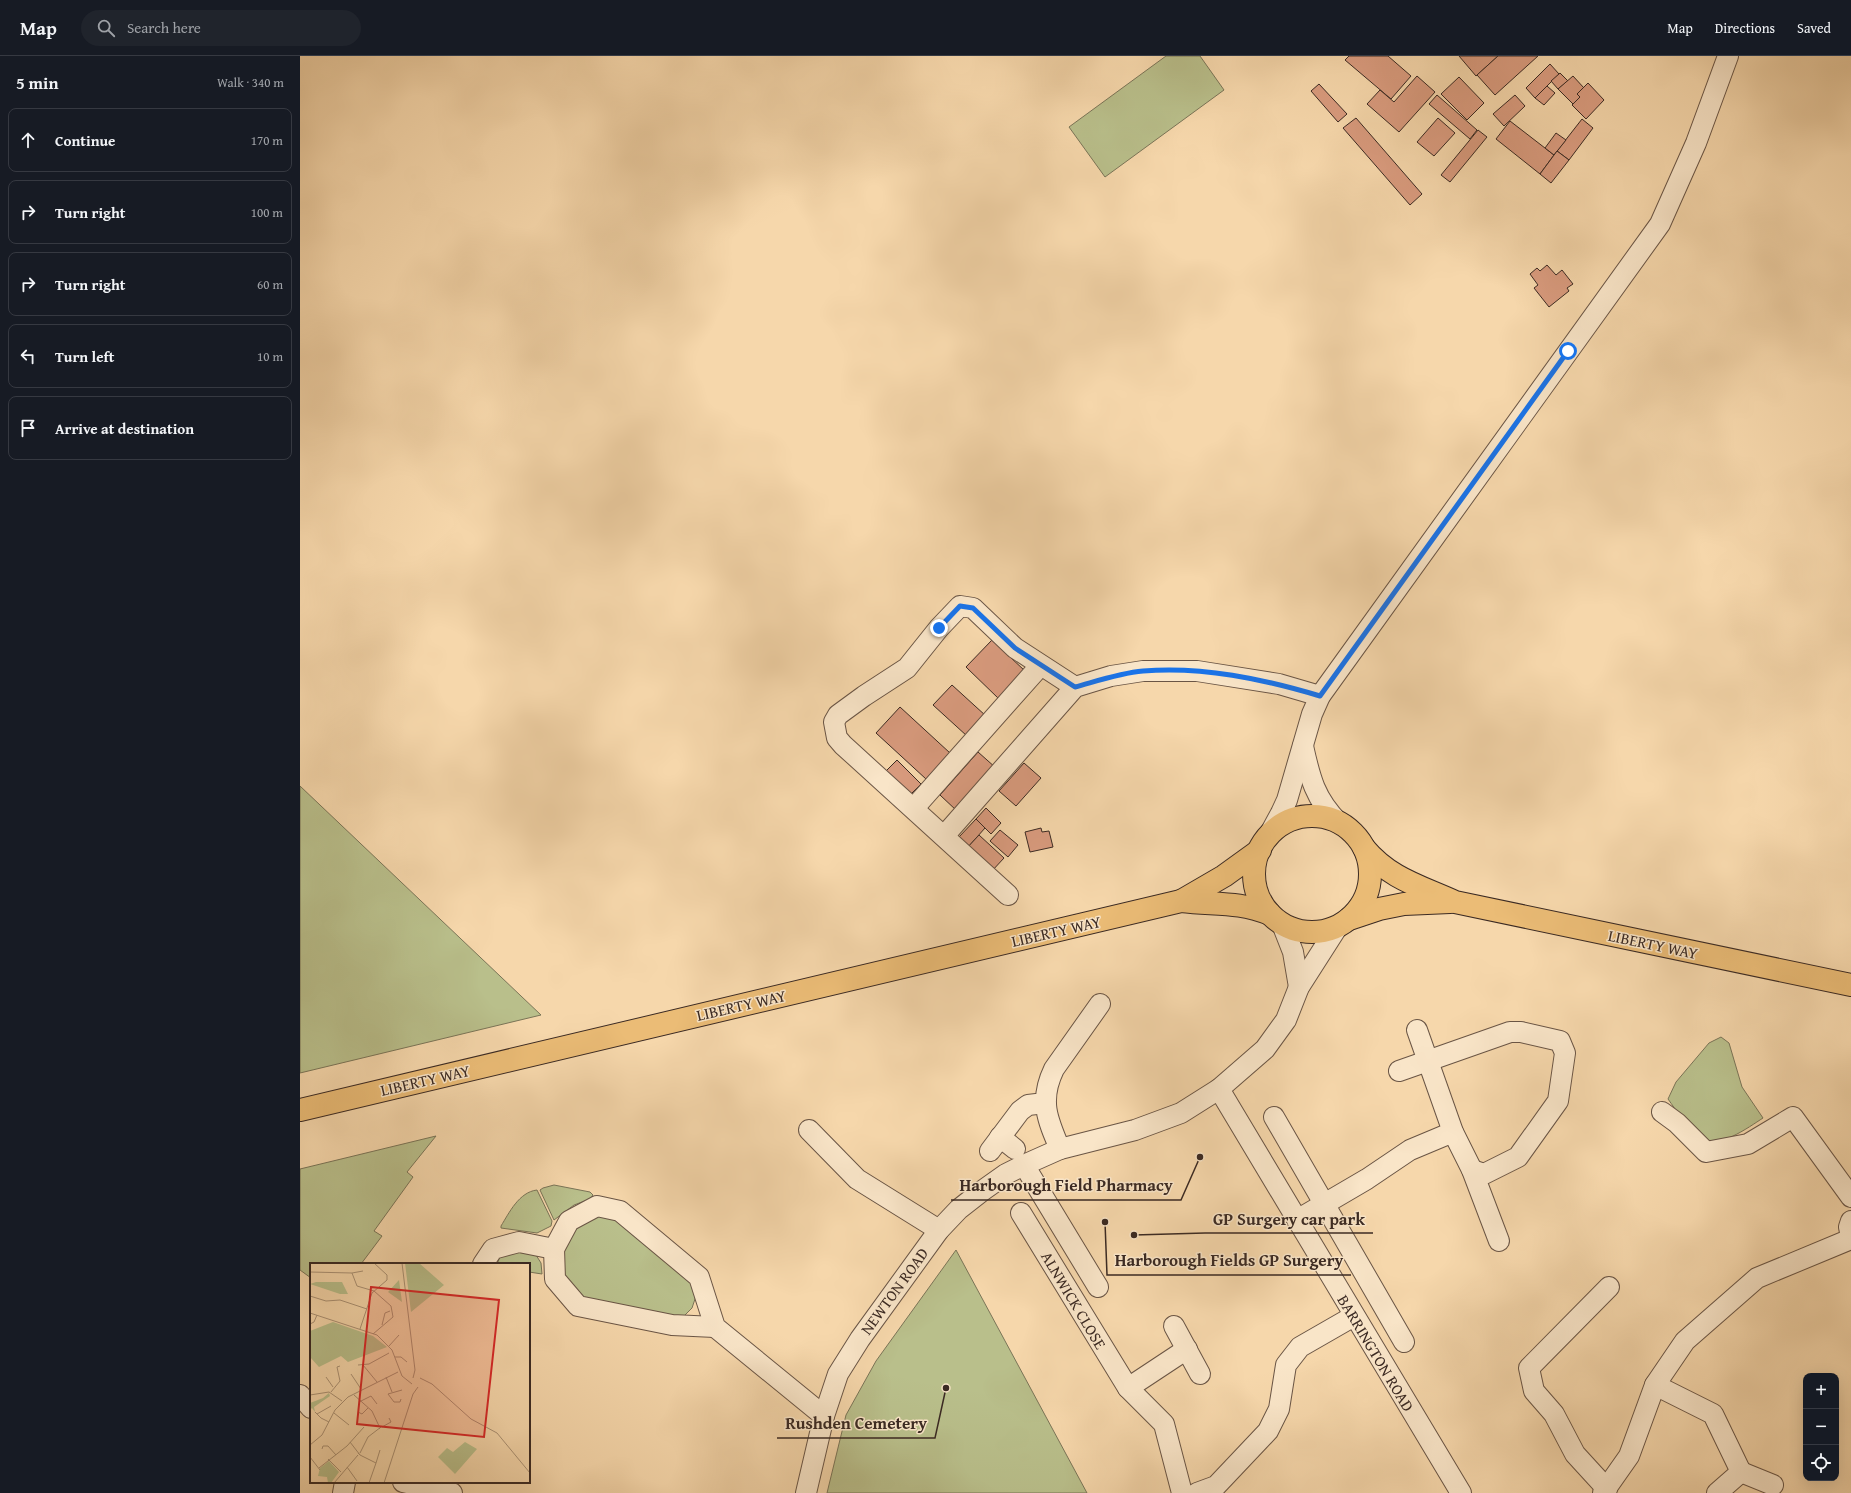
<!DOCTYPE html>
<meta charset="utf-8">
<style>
body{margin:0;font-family:"Gentium Book Plus",serif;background:#20242c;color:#f1f3f6}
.controls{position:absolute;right:12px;bottom:12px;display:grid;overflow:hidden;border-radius:8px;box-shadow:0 4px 16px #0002}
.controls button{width:36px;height:36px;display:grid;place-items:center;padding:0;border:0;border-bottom:1px solid #363941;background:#171b24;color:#f1f3f6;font:20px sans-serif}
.stop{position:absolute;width:12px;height:12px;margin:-9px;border:3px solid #1a73e8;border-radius:50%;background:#fff}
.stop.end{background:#1a73e8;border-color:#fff;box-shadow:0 1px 4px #0008}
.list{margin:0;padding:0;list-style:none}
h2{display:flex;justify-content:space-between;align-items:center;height:52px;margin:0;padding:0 16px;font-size:17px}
h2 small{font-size:13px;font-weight:400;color:#9ea1a6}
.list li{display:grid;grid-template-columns:26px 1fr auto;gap:12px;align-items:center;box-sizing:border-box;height:64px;margin:0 8px 8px;padding:0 8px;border:1px solid #363941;border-radius:8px}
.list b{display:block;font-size:15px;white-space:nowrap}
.list em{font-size:13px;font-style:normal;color:#9ea1a6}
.icon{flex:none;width:22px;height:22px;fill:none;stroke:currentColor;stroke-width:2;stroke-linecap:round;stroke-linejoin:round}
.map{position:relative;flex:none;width:1551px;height:1437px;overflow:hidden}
header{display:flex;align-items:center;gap:24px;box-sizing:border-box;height:56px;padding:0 20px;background:#171b24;border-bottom:1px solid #363941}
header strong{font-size:19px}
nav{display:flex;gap:22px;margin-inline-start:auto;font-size:14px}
.search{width:280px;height:36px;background:#20242c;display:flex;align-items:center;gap:10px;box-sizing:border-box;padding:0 14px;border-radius:22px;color:#9ea1a6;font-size:15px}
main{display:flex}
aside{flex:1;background:#171b24}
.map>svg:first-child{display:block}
.green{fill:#b9bf8b;stroke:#7a7457}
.building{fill:#d99b7e;stroke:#3b2a23}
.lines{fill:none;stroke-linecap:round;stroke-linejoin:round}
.minor-casing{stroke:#6a5545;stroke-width:22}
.highway-casing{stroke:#3b2a23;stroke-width:24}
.minor{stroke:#f9e5c8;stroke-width:20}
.highway{stroke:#ebbc76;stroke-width:22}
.route{stroke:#1a73e8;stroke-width:5}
.labels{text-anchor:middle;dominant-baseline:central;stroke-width:3;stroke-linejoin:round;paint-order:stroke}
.street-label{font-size:16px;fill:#3b2a23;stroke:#f9e5c8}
.inset-road{fill:none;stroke:#ab9275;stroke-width:1}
.view{fill:#d62828;fill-opacity:0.15;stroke:#d62828;stroke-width:2}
.inset-edge{fill:none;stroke:#3b2a23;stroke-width:2}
.leader{fill:none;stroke:#3b2a23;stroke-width:1.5}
.callout-dot{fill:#3b2a23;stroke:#f9e5c8;stroke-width:1.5}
.callout-label{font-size:17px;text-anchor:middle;font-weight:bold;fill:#3b2a23;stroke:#f9e5c8;stroke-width:3;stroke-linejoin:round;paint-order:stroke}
</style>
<header>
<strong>Map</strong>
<div class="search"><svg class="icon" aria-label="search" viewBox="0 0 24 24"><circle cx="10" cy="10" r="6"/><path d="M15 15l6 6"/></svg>Search here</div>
<nav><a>Map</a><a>Directions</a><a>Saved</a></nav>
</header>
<main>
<aside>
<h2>5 min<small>Walk · 340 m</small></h2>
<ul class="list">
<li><svg class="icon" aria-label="ahead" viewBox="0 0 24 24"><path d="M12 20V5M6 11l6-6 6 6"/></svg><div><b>Continue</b></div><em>170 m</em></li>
<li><svg class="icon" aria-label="right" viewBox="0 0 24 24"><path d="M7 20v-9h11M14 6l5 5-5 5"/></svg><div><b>Turn right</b></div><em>100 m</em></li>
<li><svg class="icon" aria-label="right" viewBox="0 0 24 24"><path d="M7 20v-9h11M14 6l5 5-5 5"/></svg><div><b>Turn right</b></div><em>60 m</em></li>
<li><svg class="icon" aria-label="left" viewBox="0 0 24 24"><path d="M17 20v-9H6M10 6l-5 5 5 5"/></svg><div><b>Turn left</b></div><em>10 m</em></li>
<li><svg class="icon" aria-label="arrive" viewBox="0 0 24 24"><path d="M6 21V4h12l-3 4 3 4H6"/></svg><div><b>Arrive at destination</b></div></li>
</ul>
</aside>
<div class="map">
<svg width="1551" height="1437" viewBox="0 0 1551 1437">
<rect width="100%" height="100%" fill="#f6d7ab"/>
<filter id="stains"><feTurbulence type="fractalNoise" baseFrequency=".005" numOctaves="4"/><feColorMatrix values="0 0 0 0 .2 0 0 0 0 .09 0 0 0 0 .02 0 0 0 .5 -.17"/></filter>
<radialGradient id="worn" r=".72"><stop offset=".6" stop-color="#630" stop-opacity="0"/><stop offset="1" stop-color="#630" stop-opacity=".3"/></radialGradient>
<!-- green -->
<g class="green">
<polygon points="866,0 900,0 924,34 805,121 769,71"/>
<polygon points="0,730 241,959 0,1017"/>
<path d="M1421 981 1429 987 1442 1031 1463 1062C1449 1071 1415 1096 1399 1082 1389 1074 1376 1054 1368 1043L1376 1026 1409 987Z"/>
<polygon points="136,1080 107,1116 113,1121 74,1175 82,1180 61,1208 11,1208 11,1222 0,1214 0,1113"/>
<polygon points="254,1129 290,1136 293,1139 290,1143 274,1149 254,1164 240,1134 243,1132"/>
<path d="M237 1134 252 1165 251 1170 237 1177 201 1172V1170C209 1157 219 1136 237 1134Z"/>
<polygon points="312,1157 389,1220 396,1240 392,1252 383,1261 292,1248 271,1236 259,1206 278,1164"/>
<polygon points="209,1193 236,1199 241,1207 242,1218 229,1216 229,1208 197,1208 201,1198"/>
<polygon points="656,1194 787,1437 527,1437 546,1359 576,1305"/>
</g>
<!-- building -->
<g class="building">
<polygon points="1049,0 1088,0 1111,20 1091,43 1045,4"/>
<polygon points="1159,0 1198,0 1176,20"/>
<polygon points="1198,0 1238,0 1195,39 1177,19"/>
<polygon points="1250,8 1259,18 1235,42 1226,32"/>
<polygon points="1260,17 1268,25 1258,33 1251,25"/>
<polygon points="1117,20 1135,36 1099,76 1067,48 1080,34 1094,46"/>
<polygon points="1273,20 1284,32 1277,38 1280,41 1273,48 1258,33"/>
<polygon points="1159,21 1184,47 1167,64 1141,38"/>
<polygon points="1288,27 1304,44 1286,63 1272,49 1280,41 1277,38"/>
<polygon points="1019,28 1047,58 1038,66 1011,35"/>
<polygon points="1247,30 1255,37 1244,49 1235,42"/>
<polygon points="1137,39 1177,74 1170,83 1129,48"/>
<polygon points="1215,39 1225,50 1204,70 1193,58"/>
<polygon points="1056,62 1122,138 1110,149 1043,72"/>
<polygon points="1138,62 1155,77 1134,100 1117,86"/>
<polygon points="1282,63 1293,72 1269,104 1257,95"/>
<polygon points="1210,65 1254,99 1240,118 1196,83"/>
<polygon points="1178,74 1187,81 1150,126 1141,119"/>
<polygon points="1256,77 1266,84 1254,99 1245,92"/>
<polygon points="1257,95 1269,104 1251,127 1240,118"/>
<polygon points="1247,209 1256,219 1262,214 1273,228 1267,232 1269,235 1249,251 1234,232 1238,229 1230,218 1237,212 1240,215"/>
<polygon points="692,584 725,615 699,643 666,611"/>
<polygon points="652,629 686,660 667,680 633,649"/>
<polygon points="600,651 650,697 626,723 576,677"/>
<polygon points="678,696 696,712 657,755 640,739"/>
<polygon points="597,704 621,728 608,741 584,717"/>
<polygon points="724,707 741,722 716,750 699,735"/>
<polygon points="686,752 701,767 691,778 676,763"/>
<polygon points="676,763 685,772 669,790 659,781"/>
<polygon points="741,772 742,776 749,775 753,791 730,796 725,776"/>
<polygon points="700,774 718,789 708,801 690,785"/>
<polygon points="679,779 704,802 691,816 666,793"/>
</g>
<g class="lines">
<defs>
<g id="minor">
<path d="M1003 690C1010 722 1015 743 1039 767"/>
<polyline points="614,752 740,610"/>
<polyline points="644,780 775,631 811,620 843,615 897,615 979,628 1020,640"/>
<polyline points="968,781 981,757 987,744 1012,658 1020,640 1360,168 1396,87 1428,0"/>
<polyline points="708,839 543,689 537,682 534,666 538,659 564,640 607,612 639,572 660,550 673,552 715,592 775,631"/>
<polyline points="982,868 993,896 999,931"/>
<polyline points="1117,974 1153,1076 1172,1114 1199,1185"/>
<polyline points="1099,1015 1210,976 1221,976 1260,985 1265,997 1258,1045 1218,1101 1184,1118 1172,1114"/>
<polyline points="919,1033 1161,1437"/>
<polyline points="1362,1056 1377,1067 1406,1096 1448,1088 1493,1061 1551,1141"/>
<polyline points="974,1061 1104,1286"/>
<polyline points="509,1074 557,1123 639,1174"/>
<polyline points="700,1081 715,1093"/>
<path d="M760 1093C747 1063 739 1044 754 1013L800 948"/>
<polyline points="690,1095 720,1055 728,1049 745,1047"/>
<polyline points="724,1109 798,1231"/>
<polyline points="721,1157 828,1332 864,1368 882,1437"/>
<polyline points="997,1164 1067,1123 1110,1094 1153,1076"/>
<polyline points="1551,1165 1549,1171 1551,1181"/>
<polyline points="254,1193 255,1223 278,1250 372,1269 415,1271"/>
<polyline points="183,1208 193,1193 219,1186 254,1193 269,1165 297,1150 320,1155 399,1221 415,1271 524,1360"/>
<polyline points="874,1270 900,1318"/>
<polyline points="1355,1329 1413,1358 1441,1416 1417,1437"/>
<polyline points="828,1332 887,1293"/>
<polyline points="0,1339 11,1352"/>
<polyline points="1441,1416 1473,1429"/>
<polyline points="103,1426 152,1437"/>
<polyline points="1307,1433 1275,1398 1254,1358 1234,1335 1229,1312 1309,1231"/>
<polyline points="43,1437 45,1426"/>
<polyline points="506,1437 524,1360 538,1318 560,1283 639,1174 659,1153 682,1135 706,1118 724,1109 760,1093 835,1074 881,1057 919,1033 965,993 986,964 999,931 1038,870"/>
<polyline points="897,1437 916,1430 968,1375 979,1353 986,1309 1000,1291 1054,1260"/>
<polyline points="1303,1437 1329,1400 1355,1329 1385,1285 1457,1222 1551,1183"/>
</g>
<g id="highway">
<circle cx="1012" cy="818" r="58"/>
<path d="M1064 792C1090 823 1120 830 1155 846L1551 929"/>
<polyline points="881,845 924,820 960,794"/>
<polyline points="1049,863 1079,853 1104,848 1150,846"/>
<path d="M0 1054 881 845C915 849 938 845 970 858"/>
</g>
</defs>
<!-- minor casing -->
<use href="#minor" class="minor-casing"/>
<!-- highway casing -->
<use href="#highway" class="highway-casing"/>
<!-- minor -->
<use href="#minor" class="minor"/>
<!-- highway -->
<use href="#highway" class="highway"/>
</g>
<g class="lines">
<!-- route -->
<path class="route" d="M639 572 660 550 673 552 715 592 775 631C797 625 820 617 843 615 902 610 963 623 1020 640L1268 295"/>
</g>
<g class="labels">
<!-- street labels -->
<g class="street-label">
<text transform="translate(756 875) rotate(-13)">LIBERTY WAY</text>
<text transform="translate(1353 888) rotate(12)">LIBERTY WAY</text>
<text transform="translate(441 949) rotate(-13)">LIBERTY WAY</text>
<text transform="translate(125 1024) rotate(-13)">LIBERTY WAY</text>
<text transform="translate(594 1235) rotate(-54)">NEWTON ROAD</text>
<text transform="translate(774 1244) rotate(59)">ALNWICK CLOSE</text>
<text transform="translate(1076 1297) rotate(59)">BARRINGTON ROAD</text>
</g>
</g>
<!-- overview -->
<g transform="translate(10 1207)">
<rect width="220" height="220" fill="#f6d7ab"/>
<path d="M95 0H109L134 22 101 49ZM89 17 92 39 78 29ZM6 19H32L38 31H30L0 21ZM23 59 63 73 77 84 38 99 31 93 9 104 0 94V68ZM19 130 20 133 4 144 5 149 2 145 0 147V140L13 135ZM155 179 167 186 145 211 128 194 137 185 143 189ZM19 198 29 209 21 220H18L17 214 8 213 10 205Z" fill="#b9bf8b"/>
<path class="inset-road" d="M92 0 105 107 103 115M0 9 42 10 53 8M42 10 47 23 64 28 81 43 83 54 63 71M0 33 16 38 30 37 57 46M0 50 67 72 82 87 92 113 102 121M0 61 4 59 7 52M72 62 75 50 80 48M50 66 62 30 77 17V12L64 0M79 83 89 72M85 94H91L97 99M48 102 59 101 79 90M53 102 67 119M41 111 51 126M16 114 23 124M76 114 82 129M110 115 122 121 161 156 187 170 220 210M21 129 30 118 27 104 30 103M0 132 19 129 32 138M44 132 62 148 69 163M91 136 90 139H84L78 131 92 127M49 139 61 133 67 141M5 149 11 155 19 159M48 149 52 151 58 145M24 150 39 162M7 151 21 143M72 164 81 159 79 155M40 179 50 192 48 190M0 182 12 172 25 147 38 134 88 109M12 186 13 183H18L26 192M50 190 58 174 71 164 69 166M50 192 66 200 59 220M0 194 10 207M18 196 31 209M66 200 70 187M37 204 47 218M9 205 37 183 54 164M24 220 48 192M74 220 103 131 108 124"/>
<path class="view" d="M61 24 189 37 174 174 47 161Z"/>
<rect width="220" height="220" class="inset-edge"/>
</g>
<!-- callouts -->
<path class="leader" d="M900 1101L881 1144H651M834 1179L905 1177H1073M805 1166L807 1219H1051M646 1332L635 1382H477"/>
<g class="callout-dot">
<circle cx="900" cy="1101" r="4"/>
<circle cx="834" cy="1179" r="4"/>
<circle cx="805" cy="1166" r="4"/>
<circle cx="646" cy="1332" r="4"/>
</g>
<g class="callout-label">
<text x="766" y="1135">Harborough Field Pharmacy</text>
<text x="989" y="1169">GP Surgery car park</text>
<text x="929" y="1210">Harborough Fields GP Surgery</text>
<text x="556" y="1373">Rushden Cemetery</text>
</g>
<rect width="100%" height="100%" filter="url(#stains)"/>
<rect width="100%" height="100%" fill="url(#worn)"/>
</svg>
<div class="controls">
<button>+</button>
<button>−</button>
<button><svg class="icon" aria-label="locate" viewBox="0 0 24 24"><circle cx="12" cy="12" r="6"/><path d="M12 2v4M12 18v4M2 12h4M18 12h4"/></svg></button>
</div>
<div class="stop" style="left:1268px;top:295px"></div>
<div class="stop end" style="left:639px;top:572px"></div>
</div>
</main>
